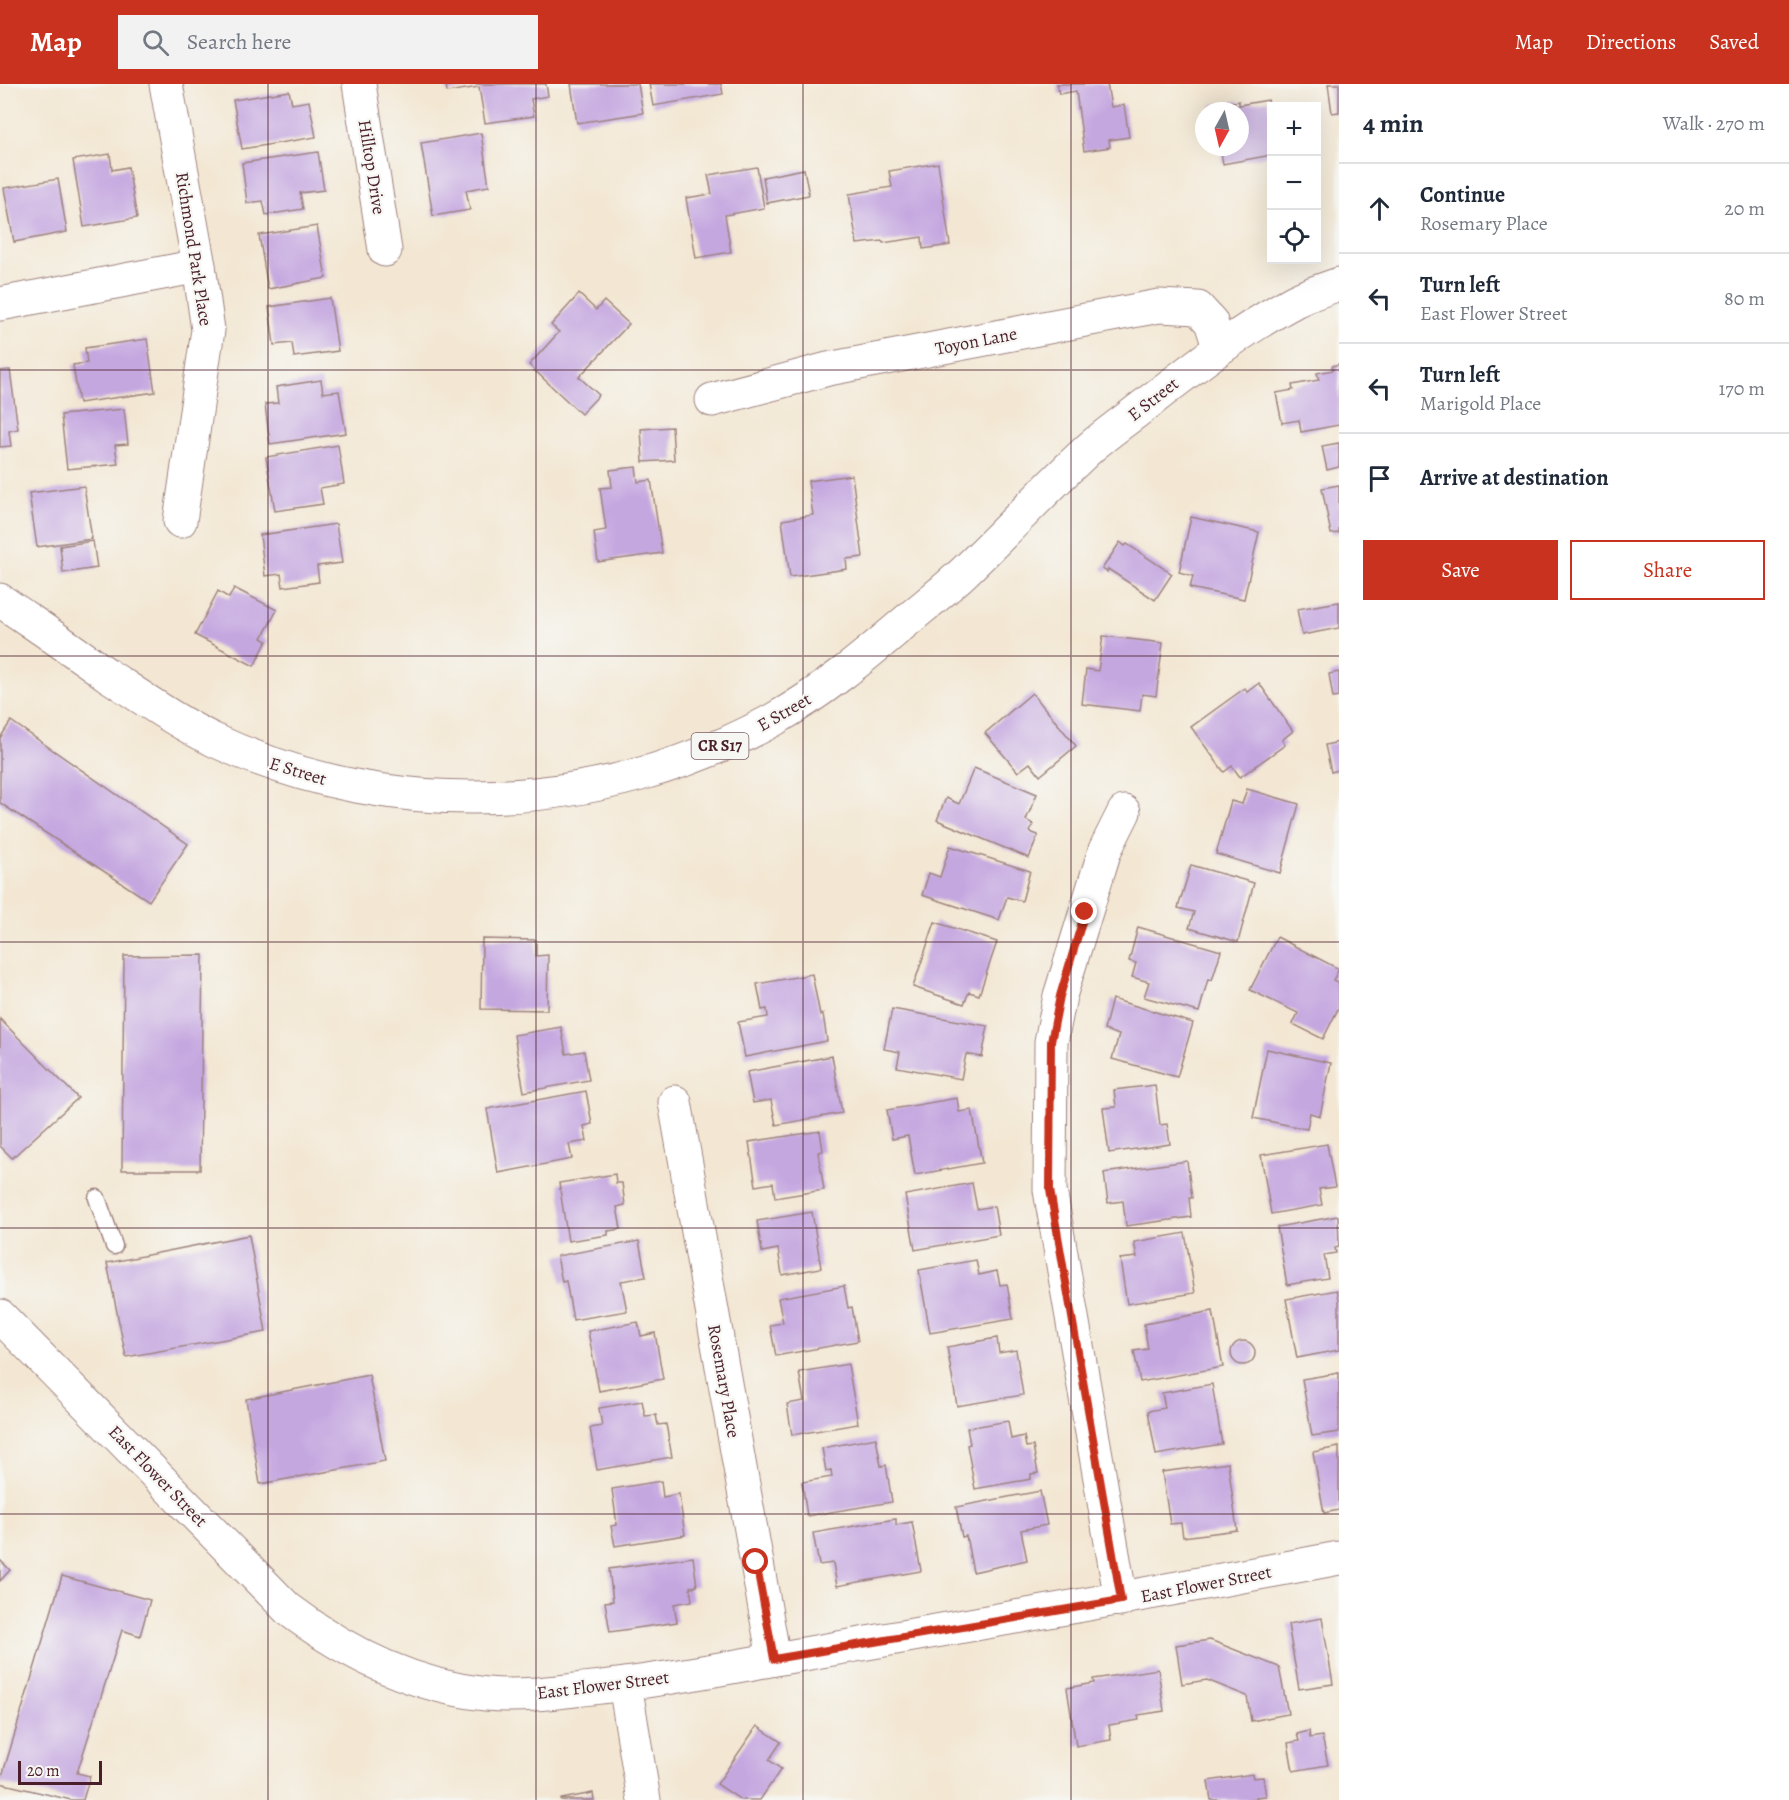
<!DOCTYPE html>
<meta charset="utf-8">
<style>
body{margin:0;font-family:Alegreya,serif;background:#f2f2f3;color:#1f2937}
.controls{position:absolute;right:18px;top:18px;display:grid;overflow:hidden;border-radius:0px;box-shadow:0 6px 24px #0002}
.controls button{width:54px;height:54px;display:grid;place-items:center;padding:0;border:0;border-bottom:2px solid #e0e1e3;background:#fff;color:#1f2937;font:30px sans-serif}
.compass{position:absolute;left:1195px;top:18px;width:54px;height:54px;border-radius:50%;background:#fff;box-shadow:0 6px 24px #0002;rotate:188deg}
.scale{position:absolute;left:18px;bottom:15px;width:84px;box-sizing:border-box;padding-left:6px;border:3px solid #4a1f2b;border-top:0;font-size:16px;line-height:21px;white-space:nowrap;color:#4a1f2b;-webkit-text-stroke:4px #f6f6f2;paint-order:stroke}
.stop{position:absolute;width:18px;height:18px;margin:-14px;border:4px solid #c8321e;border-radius:50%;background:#fff}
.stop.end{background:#c8321e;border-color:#fff;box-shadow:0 2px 6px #0008}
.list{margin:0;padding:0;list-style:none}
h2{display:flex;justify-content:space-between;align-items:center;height:78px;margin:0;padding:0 24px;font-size:26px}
h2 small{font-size:20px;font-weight:400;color:#747a83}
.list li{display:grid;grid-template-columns:39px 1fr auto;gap:18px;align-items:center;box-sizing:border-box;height:90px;padding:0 24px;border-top:2px solid #e0e1e3}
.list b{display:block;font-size:22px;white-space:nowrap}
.list p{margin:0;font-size:20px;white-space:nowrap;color:#747a83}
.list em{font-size:20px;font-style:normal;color:#747a83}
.actions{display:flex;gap:12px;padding:18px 24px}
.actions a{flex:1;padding:14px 0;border:2px solid #c8321e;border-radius:0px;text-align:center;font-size:21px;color:#c8321e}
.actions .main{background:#c8321e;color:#fff}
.icon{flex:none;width:33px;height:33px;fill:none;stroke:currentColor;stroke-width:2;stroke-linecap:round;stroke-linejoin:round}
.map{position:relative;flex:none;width:1339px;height:1716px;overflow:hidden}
header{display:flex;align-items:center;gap:36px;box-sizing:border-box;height:84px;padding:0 30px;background:#c8321e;color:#fff}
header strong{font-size:28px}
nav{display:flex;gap:33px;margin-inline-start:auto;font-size:21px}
.search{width:420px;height:54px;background:#f2f2f3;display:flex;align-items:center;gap:15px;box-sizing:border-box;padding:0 21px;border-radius:0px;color:#747a83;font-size:22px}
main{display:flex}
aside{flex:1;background:#fff}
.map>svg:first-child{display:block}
.building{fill:#c5a7e0}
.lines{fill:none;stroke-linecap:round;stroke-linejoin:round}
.lane-casing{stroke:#9e837f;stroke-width:19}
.street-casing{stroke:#9e837f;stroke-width:35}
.secondary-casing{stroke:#9e837f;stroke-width:35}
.primary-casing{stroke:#9e837f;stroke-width:35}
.lane{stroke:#fff;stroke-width:16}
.street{stroke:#fff;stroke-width:33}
.secondary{stroke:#fff;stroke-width:33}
.primary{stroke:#fff;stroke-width:33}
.route{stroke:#c8321e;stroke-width:8}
.grid{fill:none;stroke:#4a1f2b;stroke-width:1.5;stroke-opacity:0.55}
.labels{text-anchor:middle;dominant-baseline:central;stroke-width:4.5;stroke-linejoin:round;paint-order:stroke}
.shield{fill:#f6f6f2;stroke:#7e6067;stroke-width:1.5}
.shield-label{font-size:16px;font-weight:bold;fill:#4a1f2b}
.street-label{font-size:18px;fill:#4a1f2b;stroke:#f6f6f2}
</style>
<header>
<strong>Map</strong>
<div class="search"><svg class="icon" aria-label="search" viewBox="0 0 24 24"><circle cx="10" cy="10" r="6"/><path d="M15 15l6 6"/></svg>Search here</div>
<nav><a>Map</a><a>Directions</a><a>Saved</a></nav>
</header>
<main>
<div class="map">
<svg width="1339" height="1716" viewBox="0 0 1339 1716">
<rect width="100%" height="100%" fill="#f6f6f2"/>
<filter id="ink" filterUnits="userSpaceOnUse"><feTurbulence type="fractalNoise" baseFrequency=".0167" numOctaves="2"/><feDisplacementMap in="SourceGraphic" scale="12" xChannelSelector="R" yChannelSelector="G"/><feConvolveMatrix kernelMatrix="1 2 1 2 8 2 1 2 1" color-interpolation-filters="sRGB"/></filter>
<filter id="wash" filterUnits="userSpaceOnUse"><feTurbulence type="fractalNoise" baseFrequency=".008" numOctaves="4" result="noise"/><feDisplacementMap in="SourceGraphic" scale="24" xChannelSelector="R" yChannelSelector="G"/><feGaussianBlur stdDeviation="1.35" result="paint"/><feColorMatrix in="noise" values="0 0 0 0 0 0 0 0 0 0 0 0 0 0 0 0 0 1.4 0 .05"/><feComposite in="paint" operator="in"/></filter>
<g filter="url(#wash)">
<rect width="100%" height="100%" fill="#f3e7d3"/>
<g id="blocks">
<!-- building -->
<g class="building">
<polygon points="446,0 546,0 548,12 531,15 534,32 485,39 479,3 447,8"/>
<polygon points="571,0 638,0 643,29 577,39"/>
<polygon points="649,0 721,0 723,10 653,22"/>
<polygon points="1057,0 1107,0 1111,23 1124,21 1129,53 1109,56 1110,63 1084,67 1076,7 1059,10"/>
<polygon points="1328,0 1339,0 1339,28 1332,29"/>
<polygon points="289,7 292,20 309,17 316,53 242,65 233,16"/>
<polygon points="1268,16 1272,36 1272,71 1223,80 1220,63 1240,63 1240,27 1213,27 1212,21 1239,17 1239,21"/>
<polygon points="481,49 489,102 466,106 470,126 433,132 421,59"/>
<polygon points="318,68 324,106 300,109 303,125 266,131 263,117 247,119 242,79"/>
<polygon points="110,70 112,86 128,83 137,134 84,143 73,76"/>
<polygon points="938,79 950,161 923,165 922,153 883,159 882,157 857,160 849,110 892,103 889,87"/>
<polygon points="757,83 764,124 725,131 731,168 696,174 686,114 712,110 708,91"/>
<polygon points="804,85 809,111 767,119 763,93"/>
<polygon points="58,95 67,148 14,158 4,104"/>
<polygon points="317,142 326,194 268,205 259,151"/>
<polygon points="579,210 596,226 604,217 629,240 579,293 599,311 581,330 529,281 559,248 551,241"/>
<polygon points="330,214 338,267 294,273 292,259 274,261 269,223"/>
<polygon points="147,255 155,308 79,319 73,281 87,279 85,264"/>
<polygon points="1339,280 1339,341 1301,348 1299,336 1282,339 1276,309 1293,306 1292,301 1319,296 1317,289 1333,286 1332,282"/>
<polygon points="10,286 18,345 9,347 11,362 0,363 0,287"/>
<polygon points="321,296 323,309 339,307 346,349 270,360 265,320 278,319 276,303"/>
<polygon points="124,325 128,360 115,361 118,380 67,385 61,331"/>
<polygon points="672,343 674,376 643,378 641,345"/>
<polygon points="1339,359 1339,383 1327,386 1322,362"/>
<polygon points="338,361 344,400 320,404 323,420 275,427 266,373"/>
<polygon points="636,383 638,398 651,396 662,469 598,478 594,448 606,446 600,404 612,403 610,386"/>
<polygon points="852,391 863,473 846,475 847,485 790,493 782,436 813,431 808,397"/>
<polygon points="1339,401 1339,449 1331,450 1322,404"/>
<polygon points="84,402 92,455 37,463 29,409"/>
<polygon points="1191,433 1259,448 1244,515 1190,504 1193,492 1179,488"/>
<polygon points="336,440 342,479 317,482 319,498 283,503 281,490 265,492 260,451"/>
<polygon points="93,457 97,484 63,489 60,462"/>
<polygon points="1120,458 1125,462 1127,460 1172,490 1155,516 1108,485 1107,488 1102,485"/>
<polygon points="234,504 277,526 262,554 267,557 254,582 195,551 218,507 229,514"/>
<polygon points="1339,518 1339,544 1302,551 1297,525"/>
<polygon points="1103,552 1163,559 1156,612 1142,610 1140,627 1082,620 1086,585 1098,587"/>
<polygon points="1339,588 1339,613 1333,614 1329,590"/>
<polygon points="1259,599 1293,647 1282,656 1285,661 1240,693 1232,682 1224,688 1191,643 1245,604 1247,608"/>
<polygon points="1032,609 1076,662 1040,692 1030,679 1018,688 985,649"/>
<polygon points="11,637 188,760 149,817 0,719 0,654"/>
<polygon points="1339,658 1339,686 1331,688 1325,661"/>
<polygon points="974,684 1037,710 1026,736 1033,740 1030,748 1038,751 1029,774 937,736 946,714 959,720"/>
<polygon points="1247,705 1299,720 1280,789 1216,770 1231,717 1242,720"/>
<polygon points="950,762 1030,787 1022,817 1007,813 999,836 922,811 929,789 940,793"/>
<polygon points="1191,781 1254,799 1238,858 1189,844 1194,828 1178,824"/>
<polygon points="935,838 997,858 979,911 969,908 964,920 913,903"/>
<polygon points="1138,843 1221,867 1212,896 1208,895 1199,928 1144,913 1149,898 1132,893 1136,879 1129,877"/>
<polygon points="1277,853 1339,885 1333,896 1339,899 1339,923 1323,955 1293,940 1298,929 1250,906"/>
<polygon points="482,855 536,856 536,872 548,871 547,926 481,925"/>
<polygon points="203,871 200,1086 122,1086 124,872"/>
<polygon points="812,890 820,931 823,930 827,957 745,973 738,938 768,933 767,925 762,926 757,900"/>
<polygon points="1112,915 1193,939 1177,993 1112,975 1119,951 1104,946"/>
<polygon points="892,925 988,942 982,973 966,970 961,995 897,983 900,968 884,965"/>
<polygon points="0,935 78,1014 12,1074 0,1062"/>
<polygon points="561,943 566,970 584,967 589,996 524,1008 514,951"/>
<polygon points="1267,965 1331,979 1320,1032 1310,1029 1307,1045 1253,1034"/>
<polygon points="832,972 842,1029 776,1041 771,1016 753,1019 747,988"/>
<polygon points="1155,1001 1160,1041 1167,1040 1170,1060 1109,1069 1103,1024 1116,1023 1114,1006"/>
<polygon points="586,1007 592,1040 584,1042 587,1057 569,1060 572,1075 498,1089 487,1025"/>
<polygon points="957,1014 959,1028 972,1026 982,1079 915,1091 908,1052 892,1055 887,1026"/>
<polygon points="820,1047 823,1067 818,1068 824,1106 775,1114 773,1099 756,1102 749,1058"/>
<polygon points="1327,1060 1335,1103 1319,1105 1322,1121 1271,1130 1261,1071"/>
<polygon points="1187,1077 1192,1114 1189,1114 1191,1133 1126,1142 1123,1117 1108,1119 1104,1089"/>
<polygon points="615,1090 616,1099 622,1099 625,1121 617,1123 621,1145 608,1147 608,1151 568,1157 559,1099"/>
<polygon points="972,1099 977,1125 994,1122 999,1151 915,1166 905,1111"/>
<polygon points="812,1128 821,1184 782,1191 778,1165 762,1168 757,1137"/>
<polygon points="1338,1132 1339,1163 1335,1164 1336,1169 1324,1171 1328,1194 1287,1201 1277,1143"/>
<polygon points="1185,1149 1195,1209 1127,1220 1120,1175 1137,1173 1134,1158"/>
<polygon points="249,1151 266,1248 126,1273 107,1179"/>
<polygon points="639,1157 646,1193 621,1197 627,1227 573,1236 566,1197 562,1198 557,1172"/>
<polygon points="976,1176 979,1191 997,1187 1000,1201 1007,1200 1013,1235 930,1249 919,1186"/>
<polygon points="844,1202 848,1224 852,1223 858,1257 776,1272 770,1241 783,1239 778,1214"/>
<polygon points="1337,1206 1339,1215 1339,1266 1297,1274 1286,1215"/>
<polygon points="1213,1227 1223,1283 1140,1298 1134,1267 1148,1265 1144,1240"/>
<polygon points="638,1238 641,1252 655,1249 663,1295 599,1307 588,1247"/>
<polygon points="997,1254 999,1269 1016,1266 1023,1311 957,1322 947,1263"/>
<circle cx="1243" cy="1269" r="12"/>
<polygon points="848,1280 858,1340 792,1351 787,1320 804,1317 799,1288"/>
<polygon points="1339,1289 1339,1348 1312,1352 1302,1295"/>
<polygon points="369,1291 385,1377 260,1400 246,1315"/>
<polygon points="1212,1300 1222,1360 1156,1371 1148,1327 1165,1324 1162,1309"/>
<polygon points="642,1317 645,1332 656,1331 658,1341 666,1340 672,1373 597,1386 590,1344 602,1342 599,1324"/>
<polygon points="1008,1337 1011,1355 1024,1352 1026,1363 1033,1362 1038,1389 1031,1390 1031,1395 975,1405 967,1361 970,1360 967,1344"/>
<polygon points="876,1354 881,1382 886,1381 892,1418 807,1432 802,1398 832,1393 831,1386 826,1387 822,1364"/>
<polygon points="1339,1363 1339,1426 1324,1429 1313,1368"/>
<polygon points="1228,1379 1237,1446 1183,1453 1181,1439 1170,1440 1162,1388"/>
<polygon points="661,1397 663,1413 679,1410 685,1451 615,1462 611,1442 617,1441 612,1405"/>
<polygon points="1040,1407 1047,1441 1021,1446 1027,1476 973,1488 966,1452 962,1453 956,1423"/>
<polygon points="896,1435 896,1441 912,1438 921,1487 837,1502 833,1479 819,1481 813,1449"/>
<polygon points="693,1473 697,1502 690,1503 692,1517 674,1520 677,1538 610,1548 605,1518 613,1517 609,1485"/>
<polygon points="0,1476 10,1486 0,1497"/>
<polygon points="62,1492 150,1516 140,1552 122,1546 77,1689 90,1692 83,1716 71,1716 0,1699"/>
<polygon points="1322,1534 1333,1600 1299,1605 1288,1540"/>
<polygon points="1210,1556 1279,1583 1288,1630 1251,1637 1247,1612 1207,1596 1182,1600 1176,1561"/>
<polygon points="1158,1585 1164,1627 1138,1631 1139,1636 1109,1641 1111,1656 1076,1662 1067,1604 1094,1599 1093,1595"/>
<polygon points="757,1642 781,1658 769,1676 781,1685 760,1716 741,1716 717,1700"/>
<polygon points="1309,1647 1310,1654 1322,1652 1328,1681 1293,1687 1288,1659 1299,1657 1297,1650"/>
<polygon points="1252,1690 1253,1694 1263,1693 1266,1712 1256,1713 1257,1716 1211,1716 1208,1697"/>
<polygon points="593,1709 594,1716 561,1716 561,1715"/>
</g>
</g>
</g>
<g filter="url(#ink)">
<use href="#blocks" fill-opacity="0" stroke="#9e837f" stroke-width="1.5"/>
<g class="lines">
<defs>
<polyline id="lane" points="97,1114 114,1162"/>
<g id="street">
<polyline points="166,0 199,182 208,246 180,437"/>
<polyline points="359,0 385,166"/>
<polyline points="0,220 199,182"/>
<polyline points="712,316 828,285 1159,222 1198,224 1211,238 1219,263"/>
<polyline points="675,1018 774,1575"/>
<polyline points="1121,1516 1050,1106 1051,958 1060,912 1105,766 1124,728"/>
<polyline points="625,1600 644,1716"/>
</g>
<path id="secondary" d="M0 1232 288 1525C346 1569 412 1602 486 1610 519 1613 550 1609 583 1605 652 1598 719 1585 787 1573 972 1541 1155 1509 1339 1474"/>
<path id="primary" d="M0 516C36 541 73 566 109 592 144 615 178 639 216 657 393 739 602 730 773 636 821 609 863 574 904 539 924 522 945 506 964 488 1007 447 1048 402 1092 362 1112 345 1134 330 1154 314 1199 279 1245 244 1295 217 1309 210 1325 205 1339 200"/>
</defs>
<!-- lane casing -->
<use href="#lane" class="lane-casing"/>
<!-- street casing -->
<use href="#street" class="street-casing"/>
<!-- secondary casing -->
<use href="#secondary" class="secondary-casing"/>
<!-- primary casing -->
<use href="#primary" class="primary-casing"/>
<!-- lane -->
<use href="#lane" class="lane"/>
<!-- street -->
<use href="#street" class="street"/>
<!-- secondary -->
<use href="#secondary" class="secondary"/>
<!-- primary -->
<use href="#primary" class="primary"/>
</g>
</g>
<g class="lines" filter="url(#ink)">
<!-- route -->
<polyline class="route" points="756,1478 774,1575 1121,1516 1050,1106 1051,958 1060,912 1085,828"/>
</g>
<!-- grid -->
<path class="grid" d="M268 0V1716M536 0V1716M803 0V1716M1071 0V1716M0 286H1339M0 572H1339M0 858H1339M0 1144H1339M0 1430H1339"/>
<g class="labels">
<!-- shield labels -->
<rect class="shield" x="691.5" y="649" width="57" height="26" rx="4.5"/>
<g class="shield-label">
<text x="720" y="662">CR S17</text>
</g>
<!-- street labels -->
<g class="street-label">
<text transform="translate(372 83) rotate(81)">Hilltop Drive</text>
<text transform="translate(194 165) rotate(81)">Richmond Park Place</text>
<text transform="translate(976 257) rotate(-11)">Toyon Lane</text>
<text transform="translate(1153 315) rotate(-38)">E Street</text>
<text transform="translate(784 628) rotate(-30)">E Street</text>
<text transform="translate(298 687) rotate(17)">E Street</text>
<text transform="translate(724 1297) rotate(80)">Rosemary Place</text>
<text transform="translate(158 1392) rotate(46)">East Flower Street</text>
<text transform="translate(1206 1500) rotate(-11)">East Flower Street</text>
<text transform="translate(603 1601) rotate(-7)">East Flower Street</text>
</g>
</g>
</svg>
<div class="controls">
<button>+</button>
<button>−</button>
<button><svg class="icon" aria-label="locate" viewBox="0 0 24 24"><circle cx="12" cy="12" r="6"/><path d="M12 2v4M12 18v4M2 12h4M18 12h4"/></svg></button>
</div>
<svg class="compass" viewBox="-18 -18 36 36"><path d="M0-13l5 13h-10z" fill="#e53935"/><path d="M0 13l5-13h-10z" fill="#747a83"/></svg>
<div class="scale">20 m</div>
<div class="stop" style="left:756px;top:1478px"></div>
<div class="stop end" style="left:1085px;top:828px"></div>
</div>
<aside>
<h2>4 min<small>Walk · 270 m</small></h2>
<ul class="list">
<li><svg class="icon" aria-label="ahead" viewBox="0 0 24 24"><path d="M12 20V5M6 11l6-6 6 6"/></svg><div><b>Continue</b><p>Rosemary Place</p></div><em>20 m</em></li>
<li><svg class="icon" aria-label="left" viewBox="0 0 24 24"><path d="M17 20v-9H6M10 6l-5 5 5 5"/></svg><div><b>Turn left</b><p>East Flower Street</p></div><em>80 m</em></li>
<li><svg class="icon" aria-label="left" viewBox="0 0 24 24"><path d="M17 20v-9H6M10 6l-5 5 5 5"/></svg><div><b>Turn left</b><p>Marigold Place</p></div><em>170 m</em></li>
<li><svg class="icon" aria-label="arrive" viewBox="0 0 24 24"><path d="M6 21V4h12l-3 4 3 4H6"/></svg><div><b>Arrive at destination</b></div></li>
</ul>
<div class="actions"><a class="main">Save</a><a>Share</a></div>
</aside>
</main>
